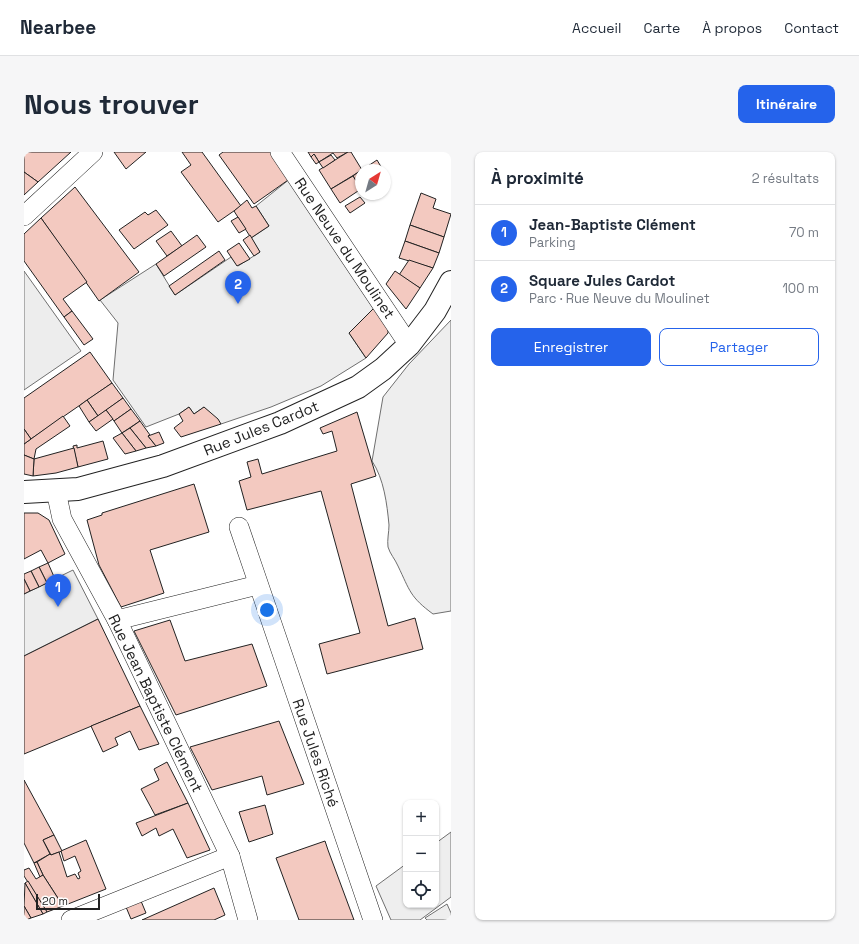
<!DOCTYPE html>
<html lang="fr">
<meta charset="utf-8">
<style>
body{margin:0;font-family:"Space Grotesk",sans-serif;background:#f6f6f7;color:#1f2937}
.controls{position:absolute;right:12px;bottom:12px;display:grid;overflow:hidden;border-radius:8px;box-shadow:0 1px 3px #0004}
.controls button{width:36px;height:36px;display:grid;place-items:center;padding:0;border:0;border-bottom:1px solid #e0e1e3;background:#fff;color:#1f2937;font:20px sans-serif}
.compass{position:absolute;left:331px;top:12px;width:36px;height:36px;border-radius:50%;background:#fff;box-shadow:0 1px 3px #0004;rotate:37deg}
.scale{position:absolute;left:12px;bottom:10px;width:64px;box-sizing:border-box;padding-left:4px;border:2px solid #222;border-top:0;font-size:11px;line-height:14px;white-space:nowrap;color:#222;-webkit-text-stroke:3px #fff;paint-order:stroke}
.you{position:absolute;left:243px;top:458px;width:14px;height:14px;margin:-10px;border:3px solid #fff;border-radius:50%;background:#1a73e8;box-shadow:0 0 0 6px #1a73e833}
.badge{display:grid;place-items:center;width:26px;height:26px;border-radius:50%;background:#2563eb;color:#fff;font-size:13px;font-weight:700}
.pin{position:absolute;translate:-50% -33px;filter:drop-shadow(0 1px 2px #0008)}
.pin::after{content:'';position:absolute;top:21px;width:14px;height:12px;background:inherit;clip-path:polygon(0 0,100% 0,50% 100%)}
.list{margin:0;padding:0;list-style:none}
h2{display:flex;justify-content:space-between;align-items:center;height:52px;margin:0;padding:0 16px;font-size:17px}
h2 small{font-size:13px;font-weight:400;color:#747a83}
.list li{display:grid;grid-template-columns:26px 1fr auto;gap:12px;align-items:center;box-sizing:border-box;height:56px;padding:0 16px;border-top:1px solid #e0e1e3}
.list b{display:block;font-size:15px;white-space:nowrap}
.list p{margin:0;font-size:13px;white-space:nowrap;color:#747a83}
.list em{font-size:13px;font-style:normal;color:#747a83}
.actions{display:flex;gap:8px;padding:12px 16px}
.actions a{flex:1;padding:9px 0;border:1px solid #2563eb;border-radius:8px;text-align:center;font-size:14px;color:#2563eb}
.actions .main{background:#2563eb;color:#fff}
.icon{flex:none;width:22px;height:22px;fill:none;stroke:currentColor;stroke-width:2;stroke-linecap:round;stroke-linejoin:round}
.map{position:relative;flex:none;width:427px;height:768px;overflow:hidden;border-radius:8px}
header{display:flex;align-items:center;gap:24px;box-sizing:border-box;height:56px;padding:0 20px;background:#fff;border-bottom:1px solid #e0e1e3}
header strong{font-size:19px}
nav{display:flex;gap:22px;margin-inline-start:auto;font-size:14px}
.intro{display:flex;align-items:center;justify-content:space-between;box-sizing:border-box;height:96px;padding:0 24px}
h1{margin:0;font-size:28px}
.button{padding:10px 18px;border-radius:8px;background:#2563eb;color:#fff;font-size:14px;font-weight:700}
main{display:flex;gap:24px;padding:0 24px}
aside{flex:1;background:#fff;border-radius:8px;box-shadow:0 1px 3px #0004}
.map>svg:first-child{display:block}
.green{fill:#eee;stroke:#6f6f6f}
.parking{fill:#ededed;stroke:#6f6f6f}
.building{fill:#f3c9c0;stroke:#222}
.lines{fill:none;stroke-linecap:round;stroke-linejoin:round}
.street-casing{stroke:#222;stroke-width:20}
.primary-casing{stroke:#222;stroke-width:24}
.street{stroke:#fff;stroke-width:19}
.primary{stroke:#fff;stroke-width:22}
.labels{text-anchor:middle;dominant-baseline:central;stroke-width:3;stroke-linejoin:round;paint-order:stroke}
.street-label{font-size:15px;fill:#222;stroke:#fff}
</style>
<header>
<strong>Nearbee</strong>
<nav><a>Accueil</a><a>Carte</a><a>À propos</a><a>Contact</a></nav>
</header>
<div class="intro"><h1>Nous trouver</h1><a class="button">Itinéraire</a></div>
<main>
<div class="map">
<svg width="427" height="768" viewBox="0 0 427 768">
<rect width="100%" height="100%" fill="#fff"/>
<!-- green -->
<g class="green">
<polygon points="267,26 351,155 325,181 342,206 297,234 247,255 197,272 180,255 170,262 165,255 155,262 122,275 89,228 94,171 76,148 132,112 151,143 207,105 214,114 236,100 227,86 245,74 232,54"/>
<path d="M427 168V459L409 462C386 445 386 439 374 414 371 407 366 402 364 395 363 388 365 380 365 373 363 352 360 327 348 309L359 245 385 212Z"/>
<polygon points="427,680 427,745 396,768 367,768 352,734 382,712 382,753 412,753 412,691"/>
<polygon points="423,752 427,761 427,768 403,768 401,766"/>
</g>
<!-- parking -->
<g class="parking">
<polygon points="0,119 57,199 0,238"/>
<polygon points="49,418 74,467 0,504 0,442"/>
</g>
<!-- building -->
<g class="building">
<polygon points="0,0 47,0 14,30 0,20"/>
<polygon points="90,0 122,0 102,17"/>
<polygon points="158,0 178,0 217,54 194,70 157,20 167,13"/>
<polygon points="199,0 249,0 267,26 230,52 195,3"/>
<polygon points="284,0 324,0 313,6 309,1 295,10 290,2 287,5"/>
<polygon points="324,0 327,0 338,18 307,37 295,18"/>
<polygon points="290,2 295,10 292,12 287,5"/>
<polygon points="307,3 311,8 299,16 295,10"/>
<polygon points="353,8 359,18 338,18"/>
<polygon points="337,18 337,37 329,24"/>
<polygon points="0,20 14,30 0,43"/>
<polygon points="361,21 365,27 361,29"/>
<polygon points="329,24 337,37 316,51 307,37"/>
<polygon points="51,35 115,120 75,149 17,66"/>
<polygon points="397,41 412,47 409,56 427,62 420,85 386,73"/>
<polygon points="336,45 341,51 326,61 321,54"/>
<polygon points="223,48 228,56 232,54 245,74 227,86 210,59"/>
<polygon points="132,58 144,73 110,97 95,78 121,60 124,63"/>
<polygon points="214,65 222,77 215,81 207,69"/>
<polygon points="17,66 63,130 39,147 48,159 40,165 0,109 0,82"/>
<polygon points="386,73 420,85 415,101 381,89"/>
<polygon points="147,79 158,94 143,104 132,89"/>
<polygon points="173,83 182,95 140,124 132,112"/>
<polygon points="226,83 236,100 230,104 219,88"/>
<polygon points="381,89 415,101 409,116 375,106"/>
<polygon points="215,91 226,107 213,114 203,99"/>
<polygon points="195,99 201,108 151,143 145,134"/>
<polygon points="385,108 409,116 396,136 375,123"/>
<polygon points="371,119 396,136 382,157 362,132"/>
<polygon points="351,155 364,176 364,181 342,206 325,181"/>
<polygon points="48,159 69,187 60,193 40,165"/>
<polygon points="66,200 88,231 7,287 0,277 0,246"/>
<polygon points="88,231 99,246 74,264 63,248"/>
<polygon points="99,246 107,257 90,269 82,258"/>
<polygon points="63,248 74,264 65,270 55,254"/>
<polygon points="165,255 170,262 180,255 194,267 197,272 157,285 150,276 159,269 155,262"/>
<polygon points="107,257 116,269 98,281 90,269"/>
<polygon points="82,258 89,267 72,279 65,270"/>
<polygon points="333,260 352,324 327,332 364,474 391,466 399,497 303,522 295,492 336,481 297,339 223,358 215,329 227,325 223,310 234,307 238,322 313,299 308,279 299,282 296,276"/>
<polygon points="39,264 46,274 12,297 10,307 0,303 0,292"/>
<polygon points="116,269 126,283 124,284 132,294 122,296 106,276"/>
<polygon points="106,276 122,296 112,299 98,281"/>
<polygon points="0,277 7,287 0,292"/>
<polygon points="135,280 140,291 132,294 124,284"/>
<polygon points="98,281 112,299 101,302 89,286"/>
<polygon points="79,289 84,307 54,315 49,294 53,293 53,296"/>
<polygon points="50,296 54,315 32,321 9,324 10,307"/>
<polygon points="0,303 10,307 9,324 0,322"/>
<polygon points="170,332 185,380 126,398 140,441 97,455 75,413 63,368 78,363 78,361"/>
<polygon points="0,361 14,361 25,368 41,402 24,411 17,398 0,407"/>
<polygon points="24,411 31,427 23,431 15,415"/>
<polygon points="15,415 23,431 15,435 7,419"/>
<polygon points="7,419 15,435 6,439 0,427 0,422"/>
<polygon points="0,427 6,439 0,442"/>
<polygon points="74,467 116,554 0,602 0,504"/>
<polygon points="146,468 161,509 228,492 243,534 152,563 110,479"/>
<polygon points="116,554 135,592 115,598 106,579 91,586 94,593 79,600 67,574"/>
<polygon points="255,569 280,632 243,643 238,624 188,638 166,595"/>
<polygon points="143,610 164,651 131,663 117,637 135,628 130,617"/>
<polygon points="0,628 30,683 19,688 26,702 10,711 0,691"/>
<polygon points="164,651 186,698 163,706 149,677 135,684 132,676 118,684 112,671"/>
<polygon points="241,653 249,682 225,690 215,660"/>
<polygon points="30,683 38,699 27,703 19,688"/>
<polygon points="62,688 82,737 39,754 19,723 13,710 26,702 27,703 35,700 43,725 51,722 54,727 56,726 54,721 57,719 51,704 40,709 37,699"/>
<polygon points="301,689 304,698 330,768 275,768 252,706"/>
<polygon points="13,710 19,723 16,725 10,711"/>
<polygon points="5,716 12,727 19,723 39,754 23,760 0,724 0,718"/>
<polygon points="4,729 23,760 19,762 1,731"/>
<polygon points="1,731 19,762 7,766 0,754"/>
<polygon points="190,736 201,763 190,768 118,768"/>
<polygon points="117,749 122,761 107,767 102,755"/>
<polygon points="0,754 7,766 2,768 0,768"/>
</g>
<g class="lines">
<defs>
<g id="street">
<polyline points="256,0 385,193"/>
<polyline points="0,64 69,0"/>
<polyline points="32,339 38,367 93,468 206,704 224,768"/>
<polyline points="215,375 349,768"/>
<polyline points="93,468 234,433"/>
<polyline points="47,768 206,704"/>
</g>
<polyline id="primary" points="0,340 54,337 139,314 256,271 334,235 359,217 385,193 411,159 427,130"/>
</defs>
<!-- street casing -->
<use href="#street" class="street-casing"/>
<!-- primary casing -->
<use href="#primary" class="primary-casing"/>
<!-- street -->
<use href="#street" class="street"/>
<!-- primary -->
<use href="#primary" class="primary"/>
</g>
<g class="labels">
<!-- street labels -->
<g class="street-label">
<text transform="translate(321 96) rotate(56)">Rue Neuve du Moulinet</text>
<text transform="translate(237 276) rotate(-22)">Rue Jules Cardot</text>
<text transform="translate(132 551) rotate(64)">Rue Jean Baptiste Clément</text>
<text transform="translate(292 601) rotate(71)">Rue Jules Riché</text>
</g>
</g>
</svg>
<div class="controls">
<button>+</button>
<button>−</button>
<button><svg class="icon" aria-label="locate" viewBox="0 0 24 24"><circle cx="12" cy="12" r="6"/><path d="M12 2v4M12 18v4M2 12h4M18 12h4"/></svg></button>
</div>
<svg class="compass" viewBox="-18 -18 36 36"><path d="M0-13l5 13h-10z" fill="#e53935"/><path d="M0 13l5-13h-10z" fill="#747a83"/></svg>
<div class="scale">20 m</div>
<div class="you"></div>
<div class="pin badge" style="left:34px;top:455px">1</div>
<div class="pin badge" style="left:214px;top:152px">2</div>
</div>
<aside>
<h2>À proximité<small>2 résultats</small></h2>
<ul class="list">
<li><span class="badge">1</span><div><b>Jean-Baptiste Clément</b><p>Parking</p></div><em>70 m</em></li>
<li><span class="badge">2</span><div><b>Square Jules Cardot</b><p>Parc · Rue Neuve du Moulinet</p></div><em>100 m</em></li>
</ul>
<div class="actions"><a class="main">Enregistrer</a><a>Partager</a></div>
</aside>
</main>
